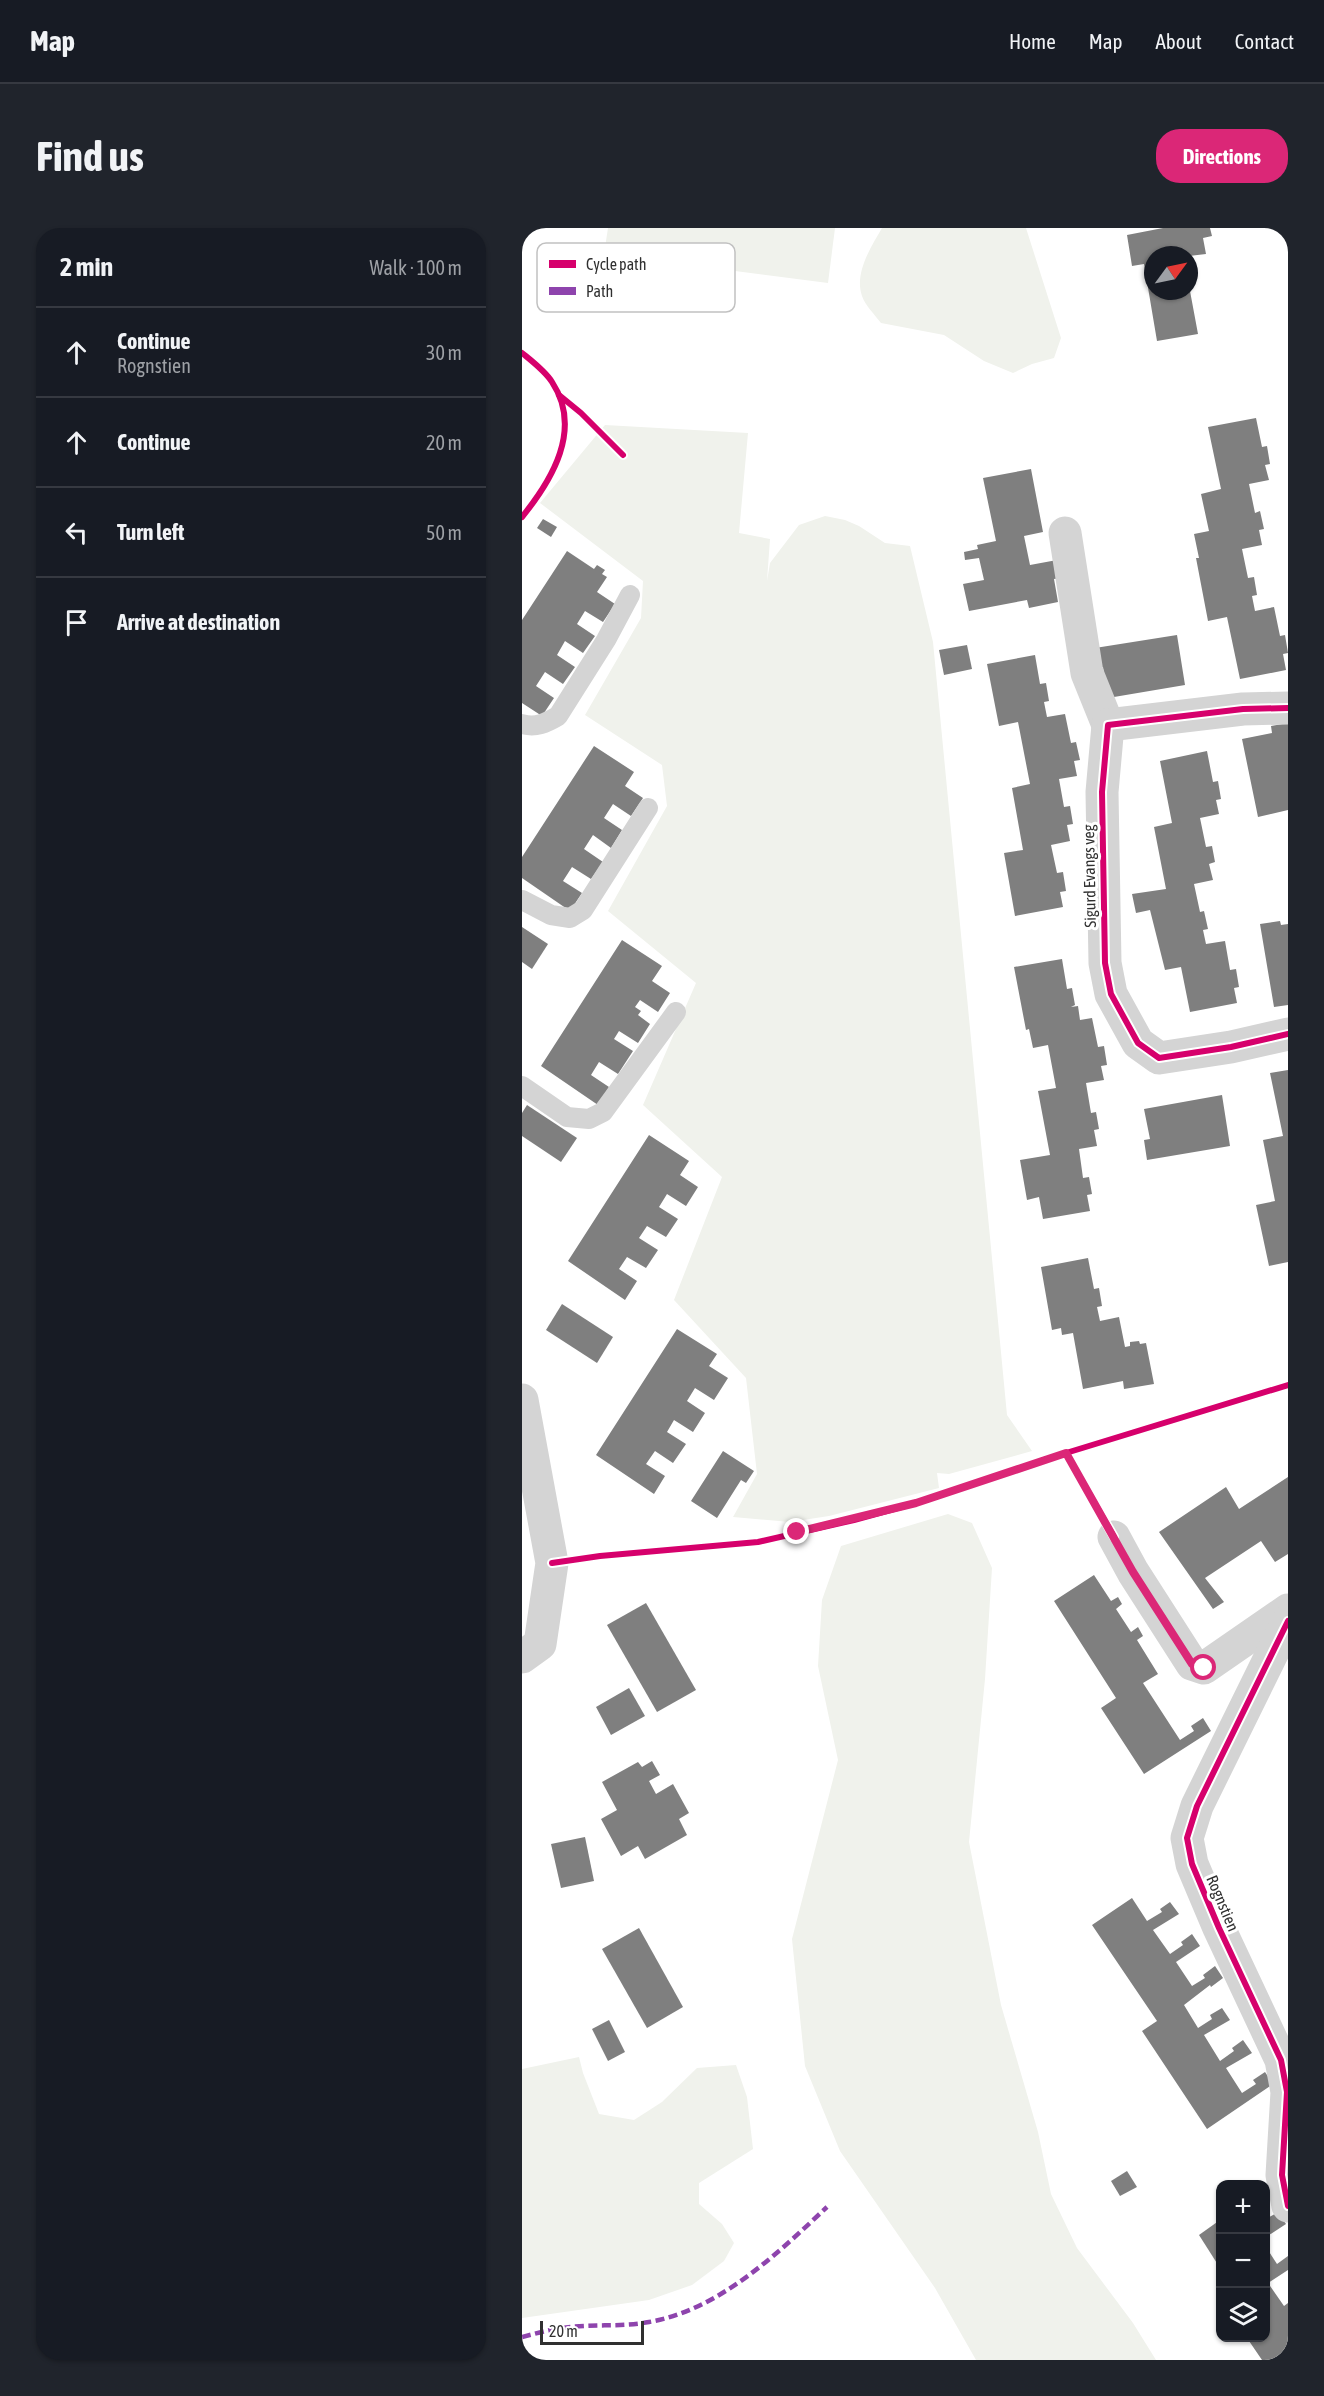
<!DOCTYPE html>
<meta charset="utf-8">
<style>
body{margin:0;font-family:"Asap Condensed",sans-serif;background:#20242c;color:#f1f3f6}
.controls{position:absolute;right:18px;bottom:18px;display:grid;overflow:hidden;border-radius:12px;box-shadow:0 2px 4px #0004}
.controls button{width:54px;height:54px;display:grid;place-items:center;padding:0;border:0;border-bottom:2px solid #363941;background:#171b24;color:#f1f3f6;font:30px sans-serif}
.compass{position:absolute;left:622px;top:18px;width:54px;height:54px;border-radius:50%;background:#171b24;box-shadow:0 2px 4px #0004;rotate:57deg}
.scale{position:absolute;left:18px;bottom:15px;width:104px;box-sizing:border-box;padding-left:6px;border:3px solid #303030;border-top:0;font-size:16px;line-height:21px;white-space:nowrap;color:#303030;-webkit-text-stroke:4px #fff;paint-order:stroke}
.stop{position:absolute;width:18px;height:18px;margin:-14px;border:4px solid #db2777;border-radius:50%;background:#fff}
.stop.end{background:#db2777;border-color:#fff;box-shadow:0 2px 6px #0008}
.list{margin:0;padding:0;list-style:none}
h2{display:flex;justify-content:space-between;align-items:center;height:78px;margin:0;padding:0 24px;font-size:26px}
h2 small{font-size:20px;font-weight:400;color:#9ea1a6}
.list li{display:grid;grid-template-columns:39px 1fr auto;gap:18px;align-items:center;box-sizing:border-box;height:90px;padding:0 24px;border-top:2px solid #363941}
.list b{display:block;font-size:22px;white-space:nowrap}
.list p{margin:0;font-size:20px;white-space:nowrap;color:#9ea1a6}
.list em{font-size:20px;font-style:normal;color:#9ea1a6}
.icon{flex:none;width:33px;height:33px;fill:none;stroke:currentColor;stroke-width:2;stroke-linecap:round;stroke-linejoin:round}
.map{position:relative;flex:none;width:766px;height:2132px;overflow:hidden;border-radius:24px}
header{display:flex;align-items:center;gap:36px;box-sizing:border-box;height:84px;padding:0 30px;background:#171b24;border-bottom:2px solid #363941}
header strong{font-size:28px}
nav{display:flex;gap:33px;margin-inline-start:auto;font-size:21px}
.intro{display:flex;align-items:center;justify-content:space-between;box-sizing:border-box;height:144px;padding:0 36px}
h1{margin:0;font-size:42px}
.button{padding:15px 27px;border-radius:24px;background:#db2777;color:#fff;font-size:21px;font-weight:700}
main{display:flex;gap:36px;padding:0 36px}
aside{flex:1;background:#171b24;border-radius:24px;box-shadow:0 2px 4px #0004}
.map>svg:first-child{display:block}
.green{fill:#f0f2ec}
.building{fill:#7f7f7f}
.lines{fill:none;stroke-linecap:round;stroke-linejoin:round}
.lane{stroke:#d4d4d4;stroke-width:20}
.street{stroke:#d4d4d4;stroke-width:33}
.quiet{stroke:#8e44ad;stroke-width:4.5;stroke-dasharray:9 4.5;stroke-linecap:butt}
.cycleway-casing{stroke:#fff;stroke-width:10}
.cycleway{stroke:#d6006c;stroke-width:6}
.route{stroke:#db2777;stroke-width:8}
.labels{text-anchor:middle;dominant-baseline:central;stroke-width:6;stroke-linejoin:round;paint-order:stroke}
.street-label{font-size:16px;fill:#303030;stroke:#fff}
.key{fill:#fff;stroke:#c1c1c1;stroke-width:1.5}
.key-label{font-size:16px;fill:#303030}
</style>
<header>
<strong>Map</strong>
<nav><a>Home</a><a>Map</a><a>About</a><a>Contact</a></nav>
</header>
<div class="intro"><h1>Find us</h1><a class="button">Directions</a></div>
<main>
<aside>
<h2>2 min<small>Walk · 100 m</small></h2>
<ul class="list">
<li><svg class="icon" aria-label="ahead" viewBox="0 0 24 24"><path d="M12 20V5M6 11l6-6 6 6"/></svg><div><b>Continue</b><p>Rognstien</p></div><em>30 m</em></li>
<li><svg class="icon" aria-label="ahead" viewBox="0 0 24 24"><path d="M12 20V5M6 11l6-6 6 6"/></svg><div><b>Continue</b></div><em>20 m</em></li>
<li><svg class="icon" aria-label="left" viewBox="0 0 24 24"><path d="M17 20v-9H6M10 6l-5 5 5 5"/></svg><div><b>Turn left</b></div><em>50 m</em></li>
<li><svg class="icon" aria-label="arrive" viewBox="0 0 24 24"><path d="M6 21V4h12l-3 4 3 4H6"/></svg><div><b>Arrive at destination</b></div></li>
</ul>
</aside>
<div class="map">
<svg width="766" height="2132" viewBox="0 0 766 2132">
<rect width="100%" height="100%" fill="#fff"/>
<!-- green -->
<g class="green">
<polygon points="86,0 313,0 306,55 82,26"/>
<path d="M360 0H504L539 110 532 130 510 136 491 145 462 133 422 107 359 95C353 87 343 77 340 68 332 45 349 19 360 0Z"/>
<polygon points="83,197 226,205 217,305 248,311 245,353 248,335 277,297 303,288 323,292 337,298 363,315 388,318 411,414 485,1187 510,1223 427,1246 415,1245 417,1260 307,1288 268,1294 211,1289 235,1246 224,1150 152,1072 200,949 121,877 174,755 86,683 145,578 140,537 63,487 119,390 121,353 18,275"/>
<polygon points="426,1286 450,1295 470,1340 463,1451 447,1614 479,1777 516,1904 529,1966 555,2020 611,2095 634,2132 454,2132 413,2060 318,1923 283,1838 270,1711 316,1532 296,1438 300,1372 319,1318"/>
<polygon points="57,1829 61,1845 77,1886 112,1892 140,1874 175,1840 214,1837 225,1869 231,1921 177,1955 177,1976 200,1996 212,2015 202,2033 170,2057 127,2072 0,2090 0,1841"/>
</g>
<!-- building -->
<g class="building">
<polygon points="641,0 688,0 690,8 681,10 684,26 667,28 631,27 631,63 668,63 676,106 635,113 622,36 610,38 605,7"/>
<polygon points="734,190 740,219 745,218 748,236 743,237 747,252 727,256 733,285 738,283 742,301 737,302 740,317 720,321 726,350 732,349 735,367 730,368 733,383 752,379 758,408 763,407 766,425 761,426 764,442 718,451 705,389 686,393 674,330 677,330 672,306 687,303 679,266 699,261 686,199"/>
<polygon points="509,241 521,304 502,308 508,337 535,332 538,350 532,351 536,374 507,380 505,372 447,383 441,356 462,352 457,330 443,332 442,324 456,321 455,317 474,313 461,250"/>
<polygon points="21,291 35,299 29,309 15,300"/>
<polygon points="45,323 72,341 75,337 83,342 80,346 85,349 75,364 93,376 81,394 63,383 55,396 73,408 61,425 43,413 35,427 53,439 41,456 23,444 14,458 32,470 20,488 0,475 0,392"/>
<polygon points="655,407 663,457 586,470 581,439 576,440 573,420"/>
<polygon points="445,417 450,441 422,447 417,422"/>
<polygon points="513,427 518,456 524,455 527,473 522,474 525,489 543,486 549,515 554,514 558,532 552,533 555,548 537,551 542,579 548,578 551,596 545,597 548,613 529,617 535,645 541,644 544,663 538,664 541,679 493,688 482,625 501,622 490,560 508,556 496,494 477,498 465,436"/>
<polygon points="766,495 766,582 736,589 720,511 750,505 749,498"/>
<polygon points="72,518 112,544 103,558 121,570 109,588 91,576 82,590 100,602 89,620 71,607 62,621 81,634 69,651 50,639 41,653 60,665 48,683 0,650 0,629"/>
<polygon points="685,523 691,554 696,553 699,571 694,572 697,586 678,590 684,619 690,618 693,634 687,636 691,652 672,656 678,684 682,683 686,701 681,702 684,716 703,713 708,742 714,741 717,759 712,760 715,775 668,784 659,739 643,742 628,682 614,685 610,666 644,661 632,599 650,595 638,533"/>
<polygon points="758,693 759,697 766,696 766,777 752,779 738,696"/>
<polygon points="0,699 26,716 10,741 0,734"/>
<polygon points="100,712 140,738 130,753 148,765 136,784 118,772 113,779 119,783 116,787 128,796 116,815 97,803 92,811 111,823 96,846 77,834 69,847 87,859 76,877 19,838"/>
<polygon points="540,731 545,761 550,760 553,777 549,779 556,778 558,792 570,790 576,819 582,818 585,837 579,838 582,852 564,855 569,885 574,884 577,901 572,902 575,918 557,921 561,950 567,949 570,966 565,967 568,983 521,991 517,969 505,972 498,932 528,927 516,863 534,860 526,817 511,820 507,801 504,802 492,739"/>
<polygon points="766,842 766,1034 747,1038 734,977 753,973 741,912 761,908 748,845"/>
<polygon points="700,867 708,918 625,932 622,912 628,911 622,881"/>
<polygon points="5,877 55,910 39,934 0,908 0,885"/>
<polygon points="127,907 167,933 158,947 176,959 164,978 145,966 137,979 156,991 144,1009 125,998 117,1010 136,1022 124,1040 105,1029 97,1041 115,1053 103,1072 46,1033"/>
<polygon points="566,1030 572,1061 577,1060 580,1078 575,1079 578,1093 597,1089 603,1119 608,1118 608,1114 617,1113 618,1116 624,1115 632,1156 602,1161 601,1153 561,1161 551,1105 540,1107 539,1100 530,1102 519,1039"/>
<polygon points="40,1076 91,1109 75,1135 24,1102"/>
<polygon points="155,1101 195,1126 187,1138 206,1150 192,1172 173,1160 165,1173 183,1185 171,1204 152,1192 145,1204 164,1216 151,1235 133,1223 124,1236 143,1248 132,1266 74,1227"/>
<polygon points="201,1223 232,1243 224,1255 219,1252 195,1290 169,1273"/>
<polygon points="766,1249 766,1326 753,1334 739,1313 683,1350 702,1374 691,1381 637,1304 704,1259 717,1281"/>
<polygon points="572,1347 589,1373 596,1369 600,1376 594,1381 609,1404 616,1399 621,1408 615,1412 636,1446 621,1455 658,1512 672,1503 669,1498 681,1490 689,1503 622,1546 579,1480 594,1470 532,1373"/>
<polygon points="124,1375 174,1462 135,1484 85,1397"/>
<polygon points="107,1460 123,1488 89,1507 74,1479"/>
<polygon points="130,1533 138,1547 127,1553 134,1566 151,1556 167,1585 157,1591 165,1607 123,1631 116,1618 99,1628 79,1591 95,1582 80,1554 116,1534 120,1539"/>
<polygon points="63,1609 72,1653 39,1660 29,1616"/>
<polygon points="610,1670 625,1693 640,1684 638,1681 648,1674 657,1686 631,1702 648,1726 661,1717 659,1714 670,1706 678,1718 654,1734 670,1758 683,1750 681,1747 693,1738 701,1750 689,1759 688,1757 662,1777 676,1800 690,1791 688,1787 700,1780 708,1792 682,1807 698,1833 712,1823 710,1820 721,1812 730,1825 704,1840 720,1865 734,1856 731,1852 743,1844 751,1856 685,1901 620,1803 635,1793 570,1697"/>
<polygon points="117,1700 161,1779 125,1800 80,1721"/>
<polygon points="87,1792 103,1824 86,1833 70,1801"/>
<polygon points="605,1943 615,1959 598,1968 589,1953"/>
<polygon points="756,1984 764,1996 744,2009 744,1998 747,1996 744,1991"/>
<polygon points="698,1992 698,2040 677,2007"/>
<polygon points="744,2019 755,2036 766,2028 766,2042 746,2055 762,2078 766,2075 766,2132 740,2132 725,2110 744,2110"/>
</g>
<g class="lines">
<!-- lane -->
<g class="lane">
<path d="M0 496C14 500 24 495 36 488L84 412 108 367"/>
<polyline points="0,672 29,687 48,690 61,682 126,580"/>
<polyline points="0,858 45,889 67,891 81,884 154,784"/>
</g>
<!-- street -->
<g class="street">
<polyline points="543,305 565,445 586,497"/>
<polyline points="766,480 721,481 586,497 580,564 583,735 589,766 616,815 637,830 709,819 766,806"/>
<polyline points="0,1172 30,1335 18,1416 0,1429"/>
<polyline points="592,1309 611,1344 670,1436 682,1440 766,1382"/>
<polyline points="766,1393 675,1578 665,1610 670,1636 697,1700 759,1832 765,1864 760,1947 766,1978"/>
</g>
<!-- quiet -->
<path class="quiet" d="M0 2109C16 2105 33 2100 49 2099 75 2096 101 2099 127 2094 197 2082 255 2026 305 1979"/>
<defs>
<g id="cycleway">
<path d="M0 125C11 134 23 143 30 154 61 201 30 252 0 289"/>
<polyline points="37,167 59,185 101,227"/>
<polyline points="766,480 721,481 586,497 580,564 583,735 589,766 616,815 637,830 709,819 766,806"/>
<polyline points="544,1225 592,1309"/>
<polyline points="30,1335 78,1328 236,1314 332,1292 394,1275 544,1225 766,1157"/>
<polyline points="766,1393 675,1578 665,1610 670,1636 697,1700 759,1832 765,1864 760,1947 766,1978"/>
</g>
</defs>
<!-- cycleway casing -->
<use href="#cycleway" class="cycleway-casing"/>
<!-- cycleway -->
<use href="#cycleway" class="cycleway"/>
</g>
<g class="lines">
<!-- route -->
<polyline class="route" points="275,1304 394,1275 544,1225 611,1344 670,1436 682,1440"/>
</g>
<g class="labels">
<!-- street labels -->
<g class="street-label">
<text transform="translate(567 648) rotate(-91)">Sigurd Evangs veg</text>
<text transform="translate(701 1675) rotate(67)">Rognstien</text>
</g>
</g>
<!-- legend -->
<rect x="15" y="15" width="198" height="69" rx="9" class="key"/>
<rect x="27" y="32" width="27" height="8" fill="#d6006c"/>
<rect x="27" y="59" width="27" height="8" fill="#8e44ad"/>
<g class="key-label">
<text x="64" y="42">Cycle path</text>
<text x="64" y="69">Path</text>
</g>
</svg>
<div class="controls">
<button>+</button>
<button>−</button>
<button><svg class="icon" aria-label="layers" viewBox="0 0 24 24"><path d="M12 4l9 5-9 5-9-5zM3 14l9 5 9-5"/></svg></button>
</div>
<svg class="compass" viewBox="-18 -18 36 36"><path d="M0-13l5 13h-10z" fill="#e53935"/><path d="M0 13l5-13h-10z" fill="#9ea1a6"/></svg>
<div class="scale">20 m</div>
<div class="stop" style="left:682px;top:1440px"></div>
<div class="stop end" style="left:275px;top:1304px"></div>
</div>
</main>
